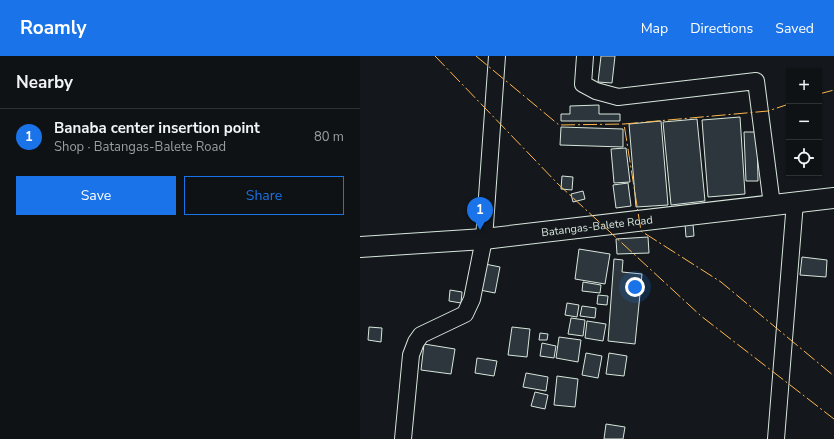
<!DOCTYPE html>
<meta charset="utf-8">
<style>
body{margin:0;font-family:"Nunito Sans",sans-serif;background:#181b1e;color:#f1f3f6}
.controls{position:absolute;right:12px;top:12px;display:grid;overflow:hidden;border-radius:0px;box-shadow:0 1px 3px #0004}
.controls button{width:36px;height:36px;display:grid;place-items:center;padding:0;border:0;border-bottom:1px solid #2f3234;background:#0f1215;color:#f1f3f6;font:20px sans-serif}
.you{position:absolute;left:275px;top:231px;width:14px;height:14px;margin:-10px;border:3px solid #fff;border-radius:50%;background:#1a73e8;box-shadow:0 0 0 6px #1a73e833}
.badge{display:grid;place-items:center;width:26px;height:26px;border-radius:50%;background:#1a73e8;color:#fff;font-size:13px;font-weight:700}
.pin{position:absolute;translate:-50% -33px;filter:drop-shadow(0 1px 2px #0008)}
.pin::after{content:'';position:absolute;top:21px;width:14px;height:12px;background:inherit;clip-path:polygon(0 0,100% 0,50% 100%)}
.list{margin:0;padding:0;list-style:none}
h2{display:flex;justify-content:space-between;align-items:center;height:52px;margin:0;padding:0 16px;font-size:17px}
h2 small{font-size:13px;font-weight:400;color:#9b9ea0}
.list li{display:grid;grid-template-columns:26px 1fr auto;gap:12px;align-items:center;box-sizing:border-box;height:56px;padding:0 16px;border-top:1px solid #2f3234}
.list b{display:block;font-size:15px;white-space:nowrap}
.list p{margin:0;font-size:13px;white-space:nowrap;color:#9b9ea0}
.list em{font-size:13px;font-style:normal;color:#9b9ea0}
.actions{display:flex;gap:8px;padding:12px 16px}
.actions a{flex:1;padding:9px 0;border:1px solid #1a73e8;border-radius:0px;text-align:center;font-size:14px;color:#1a73e8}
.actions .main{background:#1a73e8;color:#fff}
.icon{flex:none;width:22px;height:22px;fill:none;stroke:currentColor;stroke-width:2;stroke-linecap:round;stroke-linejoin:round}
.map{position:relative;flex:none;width:474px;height:383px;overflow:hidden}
header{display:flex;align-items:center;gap:24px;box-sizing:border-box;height:56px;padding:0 20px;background:#1a73e8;color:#fff}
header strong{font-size:19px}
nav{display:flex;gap:22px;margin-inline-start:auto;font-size:14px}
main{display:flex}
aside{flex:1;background:#0f1215}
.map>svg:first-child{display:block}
.building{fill:#2c363c;stroke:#d8e6dc}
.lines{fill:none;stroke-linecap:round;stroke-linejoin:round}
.minor-casing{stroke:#d8e6dc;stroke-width:18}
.major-casing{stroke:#d8e6dc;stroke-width:22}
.minor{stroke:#14181c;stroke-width:16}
.major{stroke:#14181c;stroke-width:20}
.power{stroke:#ffb74d;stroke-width:1;stroke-dasharray:14 3 2 3;stroke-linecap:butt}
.labels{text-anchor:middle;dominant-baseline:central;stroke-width:3;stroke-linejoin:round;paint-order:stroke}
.street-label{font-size:11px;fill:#d8e6dc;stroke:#14181c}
</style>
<header>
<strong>Roamly</strong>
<nav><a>Map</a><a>Directions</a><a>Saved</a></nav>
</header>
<main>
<aside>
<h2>Nearby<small></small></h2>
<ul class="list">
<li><span class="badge">1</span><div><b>Banaba center insertion point</b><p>Shop · Batangas-Balete Road</p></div><em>80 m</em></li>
</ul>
<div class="actions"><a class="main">Save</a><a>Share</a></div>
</aside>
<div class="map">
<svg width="474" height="383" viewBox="0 0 474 383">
<rect width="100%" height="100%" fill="#14181c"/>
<!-- building -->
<g class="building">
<polygon points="241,0 255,0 252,27 238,26"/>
<polygon points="239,49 239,58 260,58 260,65 201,65 201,58 210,58 210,50"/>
<polygon points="380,61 385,138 348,141 342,64"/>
<polygon points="337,63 345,145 311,149 303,66"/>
<polygon points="301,65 308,149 276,151 269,68"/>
<polygon points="201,71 263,73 263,91 200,89"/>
<polygon points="384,76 397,76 398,125 386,125"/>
<polygon points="266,92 270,126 254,127 251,93"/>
<polygon points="202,120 213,121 212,134 201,133"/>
<polygon points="268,127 271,150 256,152 253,129"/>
<polygon points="223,135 225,143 213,146 211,138"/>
<polygon points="325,168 333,168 334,180 326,181"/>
<polygon points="288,181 289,197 257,198 256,183"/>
<polygon points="219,193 250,198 245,228 215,223"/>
<polygon points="442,201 467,204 466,221 440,219"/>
<polygon points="254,203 263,204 262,216 282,218 275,288 248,285"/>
<polygon points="125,208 140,211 135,237 120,234"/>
<polygon points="223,226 241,229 240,237 222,235"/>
<polygon points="90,234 102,236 101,247 89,245"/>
<polygon points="238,239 248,240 247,249 237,248"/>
<polygon points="207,247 219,249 217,261 205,259"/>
<polygon points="222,250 236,252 235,262 220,260"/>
<polygon points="211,262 225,264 223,280 208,278"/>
<polygon points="227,265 246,268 243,285 225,282"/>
<polygon points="9,271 22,272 21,286 8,284"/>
<polygon points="152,271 170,273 167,301 148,299"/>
<polygon points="180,277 188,278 187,284 179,284"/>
<polygon points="199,281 221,284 218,306 196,302"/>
<polygon points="182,287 196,290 194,302 180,300"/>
<polygon points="64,288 95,293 91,318 61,314"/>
<polygon points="226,297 242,300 238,322 222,319"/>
<polygon points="249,297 267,300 264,320 246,318"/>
<polygon points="117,302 137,305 134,320 115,317"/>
<polygon points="166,317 188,321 186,335 163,331"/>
<polygon points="197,320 218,323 215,351 194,349"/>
<polygon points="175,336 188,339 185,353 171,350"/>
<polygon points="246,368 265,371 263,383 244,383"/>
</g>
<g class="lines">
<defs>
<g id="minor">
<polyline points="225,0 223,28 236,35 258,41 396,25 412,149"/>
<polyline points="43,383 51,299 56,286 61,279 105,258 112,243 124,183 137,0"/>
<polyline points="416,383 435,146"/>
</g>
<g id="major">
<path id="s1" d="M0 191 124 183 474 142"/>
</g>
</defs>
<!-- minor casing -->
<use href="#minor" class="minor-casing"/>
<!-- major casing -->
<use href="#major" class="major-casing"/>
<!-- minor -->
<use href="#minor" class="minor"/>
<!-- major -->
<use href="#major" class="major"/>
<!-- power -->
<g class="power">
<polyline points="75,0 198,128 341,260 474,363"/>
<polyline points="116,0 199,69 264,68 281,175 361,226 474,320"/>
<polyline points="459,38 474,34"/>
<polyline points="264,68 408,55 429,48"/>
</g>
</g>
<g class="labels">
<!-- street labels -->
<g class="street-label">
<text stroke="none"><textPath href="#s1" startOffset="238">Batangas-Balete Road</textPath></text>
</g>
</g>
</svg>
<div class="controls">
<button>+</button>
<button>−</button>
<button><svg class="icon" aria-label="locate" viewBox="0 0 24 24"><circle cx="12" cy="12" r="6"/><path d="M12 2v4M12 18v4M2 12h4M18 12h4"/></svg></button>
</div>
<div class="you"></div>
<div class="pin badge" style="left:120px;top:174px">1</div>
</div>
</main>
